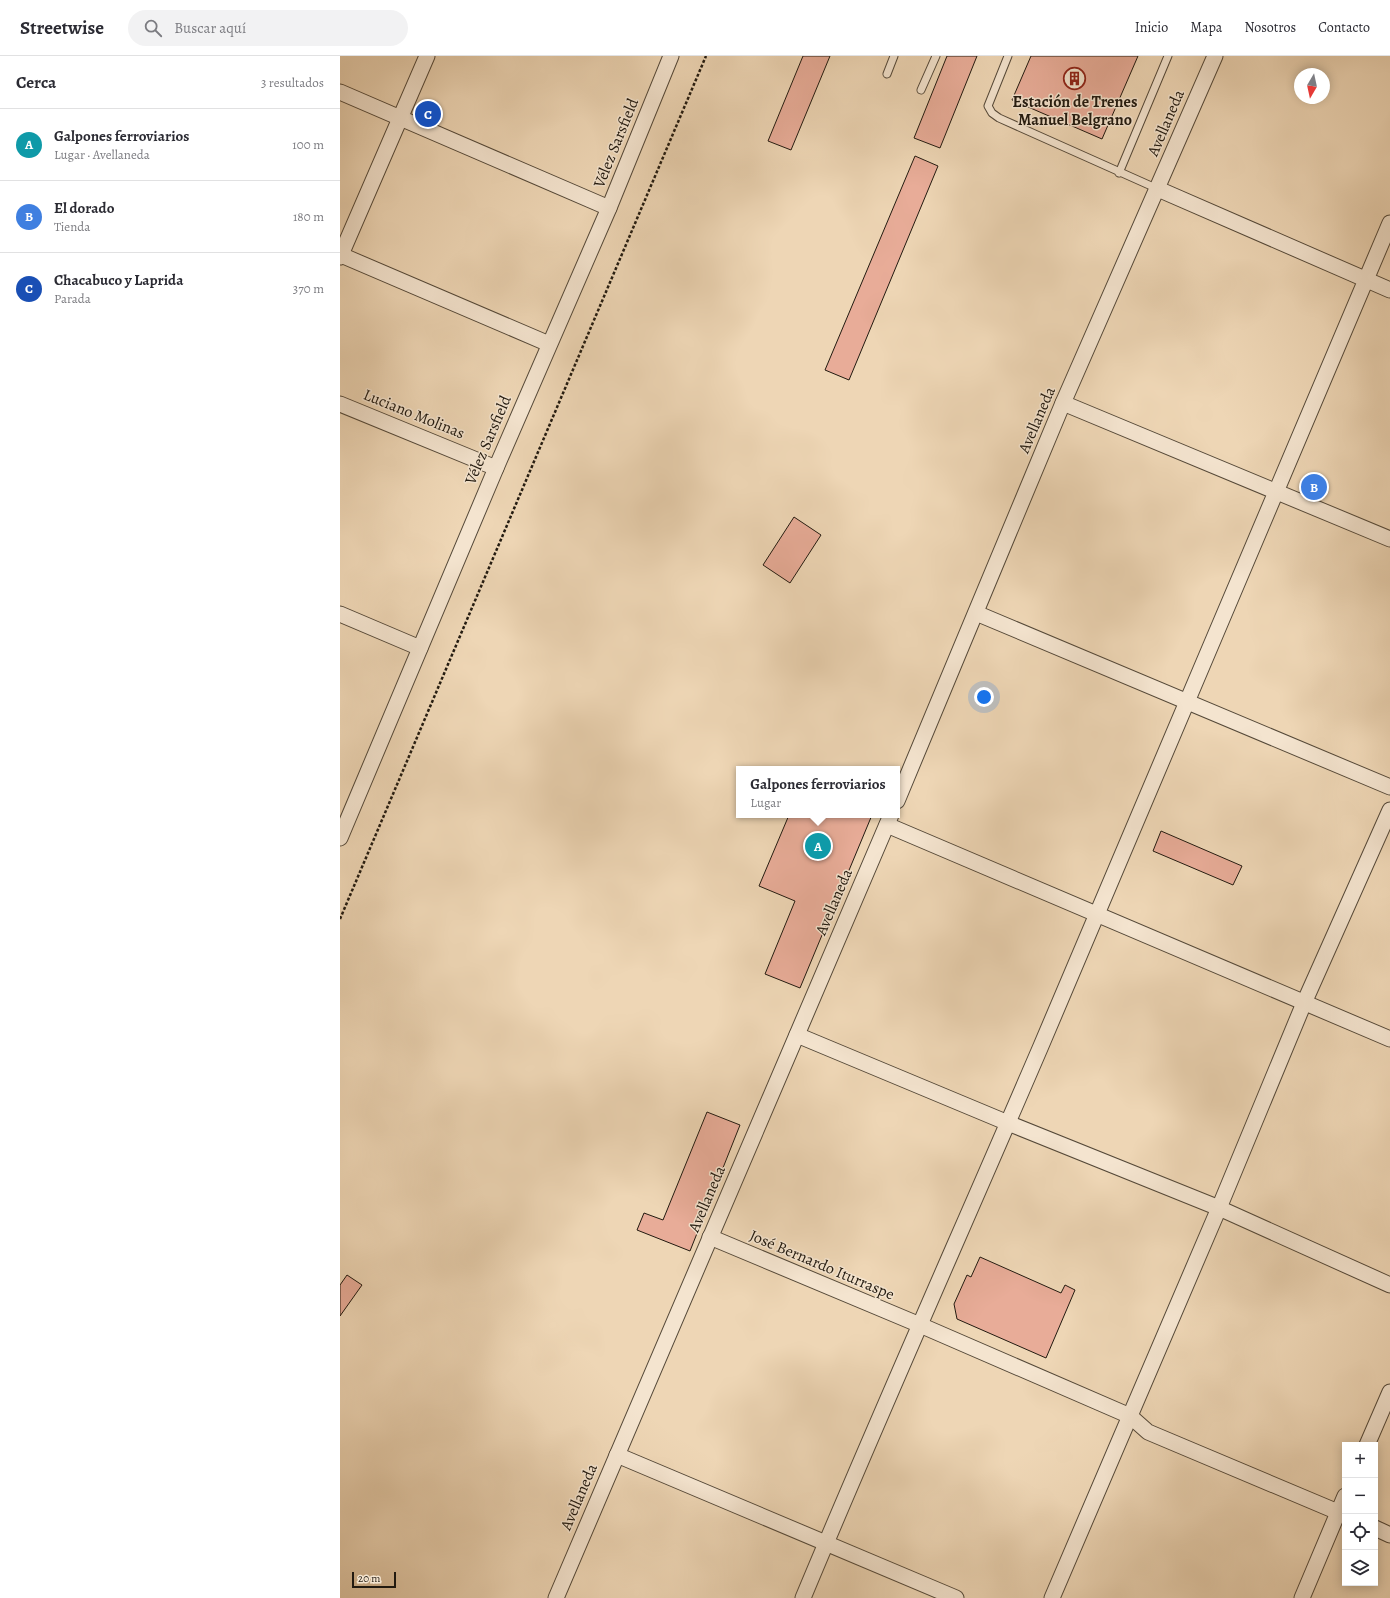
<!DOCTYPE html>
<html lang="es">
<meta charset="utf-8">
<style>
body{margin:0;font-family:Alegreya,serif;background:#f2f2f3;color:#2b2b33}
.controls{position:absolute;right:12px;bottom:12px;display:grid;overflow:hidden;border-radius:0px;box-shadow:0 2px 10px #0003}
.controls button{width:36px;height:36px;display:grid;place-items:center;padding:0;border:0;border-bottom:1px solid #e1e1e2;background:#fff;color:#2b2b33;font:20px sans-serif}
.compass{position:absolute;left:954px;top:12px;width:36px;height:36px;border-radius:50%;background:#fff;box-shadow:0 2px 10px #0003;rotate:189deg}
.scale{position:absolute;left:12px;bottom:10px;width:44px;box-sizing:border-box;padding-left:4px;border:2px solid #221a10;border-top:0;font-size:11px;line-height:14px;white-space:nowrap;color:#221a10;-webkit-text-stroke:3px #f4e4cf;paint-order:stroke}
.you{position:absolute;left:644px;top:641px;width:14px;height:14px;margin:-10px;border:3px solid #fff;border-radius:50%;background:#1a73e8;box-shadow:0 0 0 6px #1a73e833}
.badge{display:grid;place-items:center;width:26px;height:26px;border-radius:50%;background:#8f2418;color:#fff;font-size:13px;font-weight:700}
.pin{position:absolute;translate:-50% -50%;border:2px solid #fff;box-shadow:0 1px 4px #0006}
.popup{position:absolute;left:396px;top:710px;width:164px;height:52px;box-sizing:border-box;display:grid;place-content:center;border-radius:0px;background:#fff;filter:drop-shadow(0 1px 3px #0005);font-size:13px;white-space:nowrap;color:#7c7c81}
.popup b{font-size:15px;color:#2b2b33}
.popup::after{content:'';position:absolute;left:50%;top:100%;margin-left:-8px;border:8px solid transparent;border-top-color:#fff}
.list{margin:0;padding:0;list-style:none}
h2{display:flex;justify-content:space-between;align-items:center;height:52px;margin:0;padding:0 16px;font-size:17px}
h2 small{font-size:13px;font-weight:400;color:#7c7c81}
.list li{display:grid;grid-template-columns:26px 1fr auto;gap:12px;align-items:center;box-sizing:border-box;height:72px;padding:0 16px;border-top:1px solid #e1e1e2}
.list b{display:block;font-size:15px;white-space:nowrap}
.list p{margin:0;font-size:13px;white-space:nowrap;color:#7c7c81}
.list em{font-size:13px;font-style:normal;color:#7c7c81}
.icon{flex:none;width:22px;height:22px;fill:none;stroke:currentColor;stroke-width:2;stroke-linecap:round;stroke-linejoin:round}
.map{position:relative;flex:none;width:1050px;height:1542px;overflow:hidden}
header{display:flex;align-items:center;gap:24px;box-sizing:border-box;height:56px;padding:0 20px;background:#fff;border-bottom:1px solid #e1e1e2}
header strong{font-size:19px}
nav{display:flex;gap:22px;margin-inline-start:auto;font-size:14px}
.search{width:280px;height:36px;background:#f2f2f3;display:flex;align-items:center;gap:10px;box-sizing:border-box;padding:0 14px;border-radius:22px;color:#7c7c81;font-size:15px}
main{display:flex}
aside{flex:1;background:#fff}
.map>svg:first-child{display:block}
.building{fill:#e8ac98;stroke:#221a10}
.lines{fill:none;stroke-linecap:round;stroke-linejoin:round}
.lane-casing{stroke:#554939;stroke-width:9}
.street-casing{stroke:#554939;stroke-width:17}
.path{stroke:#221a10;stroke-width:2.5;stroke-dasharray:3 2;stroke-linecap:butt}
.lane{stroke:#f4e4cf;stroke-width:7}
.street{stroke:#f4e4cf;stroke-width:15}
.labels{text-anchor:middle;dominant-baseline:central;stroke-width:3;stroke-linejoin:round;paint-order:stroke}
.poi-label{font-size:16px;font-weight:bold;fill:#221a10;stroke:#f4e4cf}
.street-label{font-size:16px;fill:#221a10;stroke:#f4e4cf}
</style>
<header>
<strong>Streetwise</strong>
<div class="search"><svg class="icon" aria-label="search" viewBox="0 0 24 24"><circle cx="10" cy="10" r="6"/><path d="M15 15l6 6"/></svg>Buscar aquí</div>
<nav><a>Inicio</a><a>Mapa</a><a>Nosotros</a><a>Contacto</a></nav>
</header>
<main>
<aside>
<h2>Cerca<small>3 resultados</small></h2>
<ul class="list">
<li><span class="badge" style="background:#0f9aa8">A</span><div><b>Galpones ferroviarios</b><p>Lugar · Avellaneda</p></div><em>100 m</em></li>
<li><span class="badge" style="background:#3f7fe0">B</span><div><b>El dorado</b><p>Tienda</p></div><em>180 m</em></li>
<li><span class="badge" style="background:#1a4fb4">C</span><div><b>Chacabuco y Laprida</b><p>Parada</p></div><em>370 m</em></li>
</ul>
</aside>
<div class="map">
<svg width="1050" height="1542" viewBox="0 0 1050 1542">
<rect width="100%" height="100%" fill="#eed6b5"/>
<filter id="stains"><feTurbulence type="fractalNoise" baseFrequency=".005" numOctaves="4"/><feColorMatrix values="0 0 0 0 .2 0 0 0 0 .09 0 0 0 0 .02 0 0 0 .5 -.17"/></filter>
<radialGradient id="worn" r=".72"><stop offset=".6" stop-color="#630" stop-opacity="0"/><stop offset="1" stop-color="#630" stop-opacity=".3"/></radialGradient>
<!-- building -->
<g class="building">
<polygon points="463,0 490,0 451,94 428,85"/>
<polygon points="607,0 637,0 600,92 574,82"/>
<polygon points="691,0 798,0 762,83 672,44"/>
<polygon points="575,100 598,110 509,324 485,314"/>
<polygon points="454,461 481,479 450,527 423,509"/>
<polygon points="449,759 532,759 460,932 425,918 455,845 419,830"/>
<polygon points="821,775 902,810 893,829 813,795"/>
<polygon points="367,1056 400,1069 350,1195 297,1174 304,1157 323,1164"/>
<polygon points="640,1201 721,1237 725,1229 735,1234 706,1302 617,1263 614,1248 627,1219 631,1221"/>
<polygon points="7,1219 22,1229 0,1260 0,1229"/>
</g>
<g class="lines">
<defs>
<g id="lane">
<polyline points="668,0 648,50 652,57 659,62 818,133"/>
<polyline points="547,18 554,0"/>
<polyline points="581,34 596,0"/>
<polyline points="779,117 828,0"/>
</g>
<g id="street">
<polyline points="0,36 269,152"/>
<polyline points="818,133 1050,234"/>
<polyline points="1,199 209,288"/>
<polyline points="0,201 87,0"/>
<polyline points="723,347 1050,483"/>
<polyline points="0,348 156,412"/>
<polyline points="636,557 1050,731"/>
<polyline points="0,558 80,592"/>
<polyline points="557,745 723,347 875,0"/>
<polyline points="547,769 1050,983"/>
<polyline points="0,782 156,412 269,152 331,0"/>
<polyline points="457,979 668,1067 879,1152 1050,1229"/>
<polyline points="370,1181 580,1269 790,1360 808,1376 1005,1459"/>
<polyline points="1027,1389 1050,1336"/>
<polyline points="277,1399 616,1542"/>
<polyline points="1035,1472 1050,1479"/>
<polyline points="216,1542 551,759"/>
<path d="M463 1542C540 1357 622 1174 701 990 818 716 933 441 1050 167"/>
<polyline points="712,1542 879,1152 964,947 1050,754"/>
<polyline points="962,1542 1005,1440"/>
</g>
</defs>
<!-- lane casing -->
<use href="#lane" class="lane-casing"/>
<!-- street casing -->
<use href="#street" class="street-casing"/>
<!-- path -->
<polyline class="path" points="0,863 366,0"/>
<!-- lane -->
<use href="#lane" class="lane"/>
<!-- street -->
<use href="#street" class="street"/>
</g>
<!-- icons -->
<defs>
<symbol id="building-ring" viewBox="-11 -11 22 22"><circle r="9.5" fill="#f4e4cf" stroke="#8f2418" stroke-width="1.5"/><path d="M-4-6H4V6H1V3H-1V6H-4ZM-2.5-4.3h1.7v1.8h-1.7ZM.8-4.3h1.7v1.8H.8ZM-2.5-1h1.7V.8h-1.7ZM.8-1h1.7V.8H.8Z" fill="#8f2418"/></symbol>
</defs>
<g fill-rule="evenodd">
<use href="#building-ring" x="722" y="10" width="25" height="25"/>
</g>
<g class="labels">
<!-- poi labels -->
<g class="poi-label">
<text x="735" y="46">Estación de Trenes<tspan x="735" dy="18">Manuel Belgrano</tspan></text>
</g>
<!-- street labels -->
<g class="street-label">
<text transform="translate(826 67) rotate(-67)">Avellaneda</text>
<text transform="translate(276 87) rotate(-68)">Vélez Sarsfield</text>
<text transform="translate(74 358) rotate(22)">Luciano Molinas</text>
<text transform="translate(697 364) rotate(-67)">Avellaneda</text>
<text transform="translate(148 384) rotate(-67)">Vélez Sarsfield</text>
<text transform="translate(494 846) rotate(-67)">Avellaneda</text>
<text transform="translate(367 1143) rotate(-67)">Avellaneda</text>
<text transform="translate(482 1209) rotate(23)">José Bernardo Iturraspe</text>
<text transform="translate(239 1441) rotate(-67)">Avellaneda</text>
</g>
</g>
<rect width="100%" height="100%" filter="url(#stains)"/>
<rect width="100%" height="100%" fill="url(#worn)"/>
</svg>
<div class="controls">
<button>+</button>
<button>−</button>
<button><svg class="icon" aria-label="locate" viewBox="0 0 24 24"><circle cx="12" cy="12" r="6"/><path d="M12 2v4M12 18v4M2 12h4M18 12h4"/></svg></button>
<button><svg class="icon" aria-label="layers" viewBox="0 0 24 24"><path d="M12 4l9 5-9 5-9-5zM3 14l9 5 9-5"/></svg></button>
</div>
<svg class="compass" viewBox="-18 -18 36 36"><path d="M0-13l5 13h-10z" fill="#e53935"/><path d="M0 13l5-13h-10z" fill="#7c7c81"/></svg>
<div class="scale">20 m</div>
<div class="you"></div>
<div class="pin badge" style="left:478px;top:790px;background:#0f9aa8">A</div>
<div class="popup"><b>Galpones ferroviarios</b>Lugar</div>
<div class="pin badge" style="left:974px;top:431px;background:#3f7fe0">B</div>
<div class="pin badge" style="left:88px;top:58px;background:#1a4fb4">C</div>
</div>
</main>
